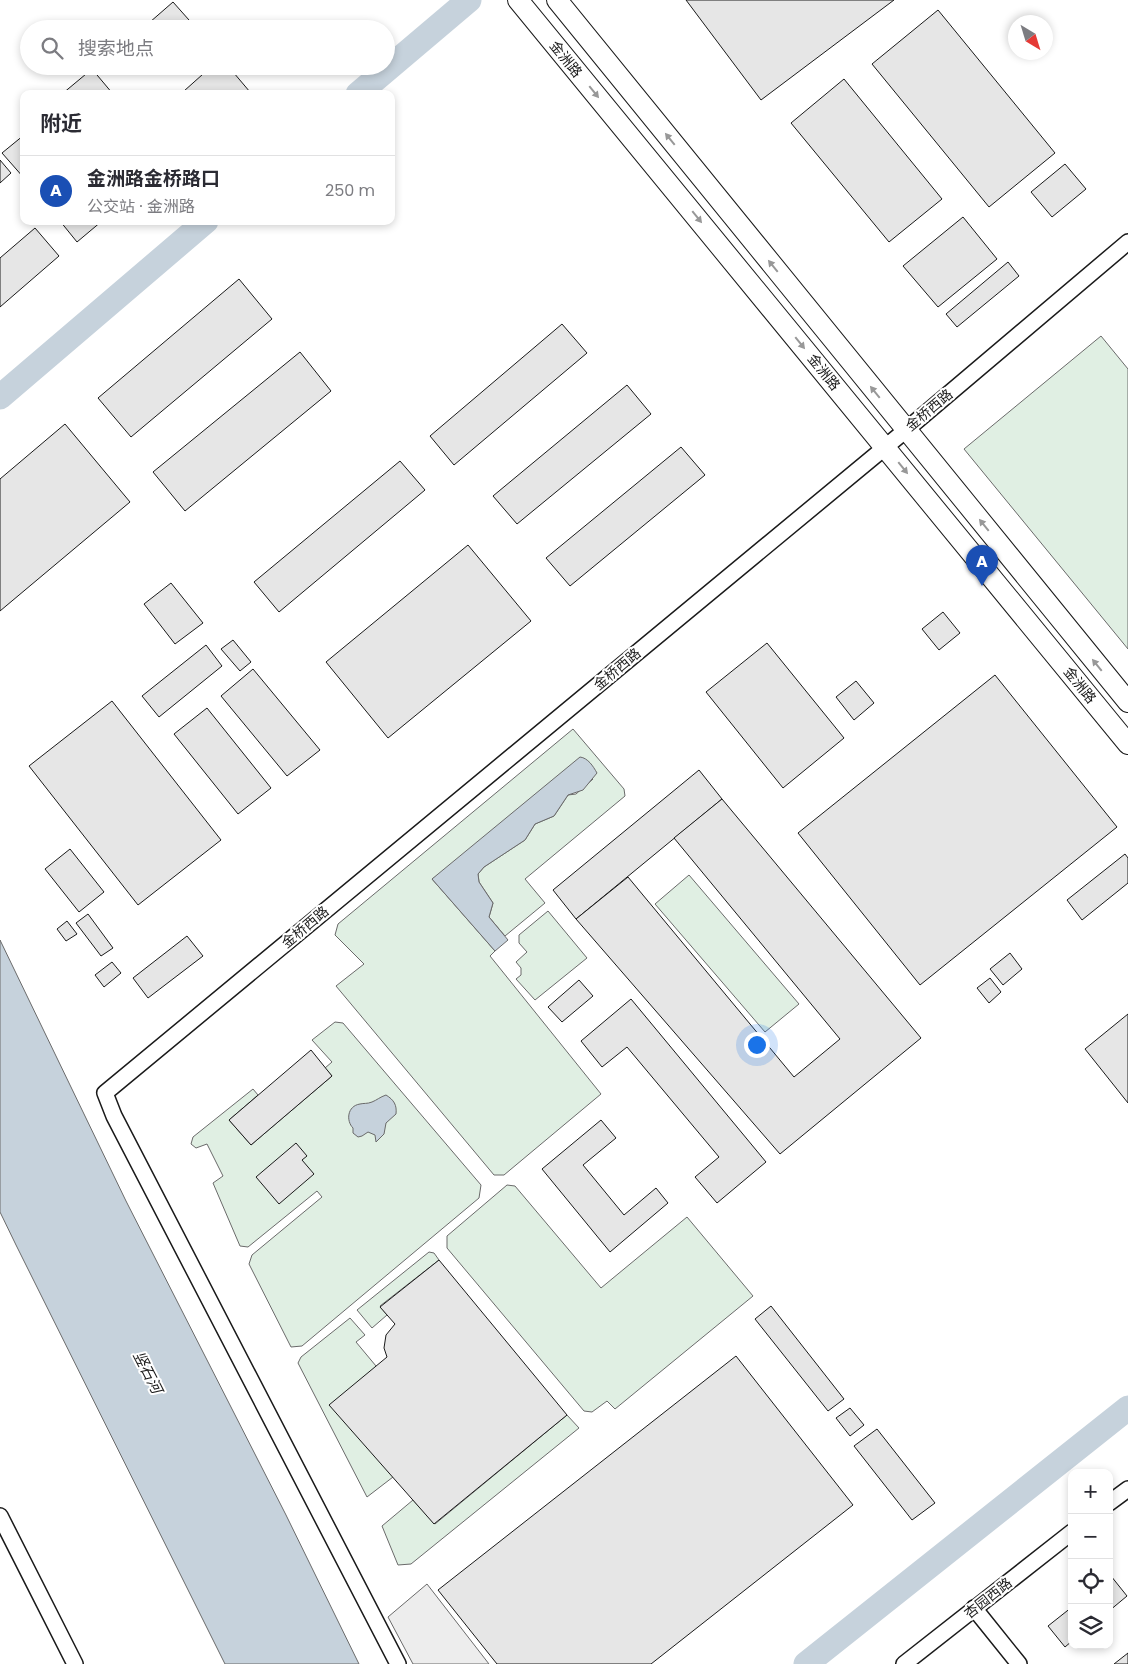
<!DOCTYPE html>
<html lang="zh">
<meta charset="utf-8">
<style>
body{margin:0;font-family:Poppins,"Noto Sans SC",sans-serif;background:#f7f7f7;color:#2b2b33}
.controls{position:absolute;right:15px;bottom:15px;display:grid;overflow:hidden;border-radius:10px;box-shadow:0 2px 8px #0003}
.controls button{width:45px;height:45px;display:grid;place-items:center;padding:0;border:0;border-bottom:1px solid #e1e1e2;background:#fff;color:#2b2b33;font:25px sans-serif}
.compass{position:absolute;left:1008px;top:15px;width:45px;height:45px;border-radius:50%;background:#fff;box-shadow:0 2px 8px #0003;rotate:142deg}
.you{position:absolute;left:756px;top:1044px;width:18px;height:18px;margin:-12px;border:4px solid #fff;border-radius:50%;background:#1a73e8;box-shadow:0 0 0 8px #1a73e833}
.badge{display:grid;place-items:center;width:32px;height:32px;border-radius:50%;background:#c62828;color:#fff;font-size:16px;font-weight:700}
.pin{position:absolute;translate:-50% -41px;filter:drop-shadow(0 1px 2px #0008)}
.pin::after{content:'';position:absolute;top:26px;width:18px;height:15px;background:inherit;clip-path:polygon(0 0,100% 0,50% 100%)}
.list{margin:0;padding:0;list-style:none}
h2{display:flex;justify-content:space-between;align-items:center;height:65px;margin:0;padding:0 20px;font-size:21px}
h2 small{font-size:16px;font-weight:400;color:#7c7c81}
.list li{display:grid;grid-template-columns:32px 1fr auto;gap:15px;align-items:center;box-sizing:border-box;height:70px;padding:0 20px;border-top:1px solid #e1e1e2}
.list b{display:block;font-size:19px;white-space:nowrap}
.list p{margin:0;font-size:16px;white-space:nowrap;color:#7c7c81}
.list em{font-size:16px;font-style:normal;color:#7c7c81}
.icon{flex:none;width:28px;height:28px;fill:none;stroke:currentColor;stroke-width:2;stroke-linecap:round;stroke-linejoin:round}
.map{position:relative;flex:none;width:1128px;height:1664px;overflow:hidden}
.search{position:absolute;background:#fff;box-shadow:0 2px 8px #0003;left:20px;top:20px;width:375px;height:55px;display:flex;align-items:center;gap:12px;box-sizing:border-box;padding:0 18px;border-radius:28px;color:#7c7c81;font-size:19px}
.panel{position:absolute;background:#fff;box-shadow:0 2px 8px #0003;left:20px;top:90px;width:375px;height:135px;border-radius:10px}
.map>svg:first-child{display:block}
.green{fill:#e0efe3;stroke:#6a6a6a}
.parking{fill:#ededed;stroke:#6a6a6a}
.water{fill:#c6d2dc;stroke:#6a6a6a}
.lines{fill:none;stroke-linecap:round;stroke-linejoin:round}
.river{stroke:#c6d2dc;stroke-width:25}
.building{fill:#e6e6e6;stroke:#1a1a1a}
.minor-casing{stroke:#1a1a1a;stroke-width:18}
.major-casing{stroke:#1a1a1a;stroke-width:22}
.minor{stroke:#fff;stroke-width:15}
.major{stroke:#fff;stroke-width:20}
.oneway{fill:#989898}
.labels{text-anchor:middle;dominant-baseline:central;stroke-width:4;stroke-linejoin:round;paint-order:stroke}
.street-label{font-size:14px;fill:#1a1a1a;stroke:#fff}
.water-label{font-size:15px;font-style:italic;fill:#1a1a1a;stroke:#fff}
</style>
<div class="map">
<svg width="1128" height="1664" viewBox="0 0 1128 1664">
<rect width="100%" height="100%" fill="#fff"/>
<!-- green -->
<g class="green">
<polygon points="1101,336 1128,369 1128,649 964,449"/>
<polygon points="573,729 624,789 625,796 525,879 545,903 505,936 489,917 493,903 479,882 478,874 484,867 525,840 535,824 554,816 568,795 576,794 593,779 432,879 495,951 490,956 601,1094 504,1175 494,1175 336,986 364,964 335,935 338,924"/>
<polygon points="689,875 799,1004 765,1032 655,904"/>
<polygon points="548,911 587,958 535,1000 516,979 521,975 521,968 516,962 527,952 519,943 519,935"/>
<polygon points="335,1022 343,1023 481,1185 479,1198 302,1346 291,1347 249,1264 252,1255 322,1197 317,1191 248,1247 240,1246 213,1183 223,1176 207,1144 196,1148 191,1144 193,1137 253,1089 258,1095 229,1120 251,1145 332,1076 325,1068 332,1062 312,1040"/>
<polygon points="507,1185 515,1186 601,1288 687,1217 753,1296 615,1409 607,1401 592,1412 584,1411 447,1248 447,1236"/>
<polygon points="429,1252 434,1253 439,1260 380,1306 387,1315 372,1328 357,1310"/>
<polygon points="350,1318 365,1335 356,1342 376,1366 393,1477 367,1497 298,1363 301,1357"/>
<polygon points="567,1415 579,1428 411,1564 398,1565 382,1526 413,1500 435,1524"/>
</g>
<!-- parking -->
<polygon class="parking" points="427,1584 489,1664 413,1664 388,1617"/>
<!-- water -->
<g class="water">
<path d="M580 757C588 758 593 766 597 773L583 790 568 795 554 816 535 824 525 840 484 867 478 874 479 882 493 903 489 917 508 940 495 951 432 879Z"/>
<polygon points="0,940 126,1201 286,1515 359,1664 225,1664 16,1245 0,1212"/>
<path d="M386 1095C394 1100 397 1105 396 1114L386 1123 384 1134 376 1142 375 1135 368 1132 362 1136 358 1137 353 1133V1128C346 1121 347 1106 360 1104 364 1103 367 1104 372 1102 377 1100 380 1097 386 1095Z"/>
</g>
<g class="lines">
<!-- river -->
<g class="river">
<polyline points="358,94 469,0"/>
<polyline points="0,397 206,221"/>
<polyline points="806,1664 1128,1408"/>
</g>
</g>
<!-- building -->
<g class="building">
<polygon points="686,0 894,0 761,100"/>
<polygon points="173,2 197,29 142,29"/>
<polygon points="938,10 1055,153 989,207 872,64"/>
<polygon points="212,66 228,66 250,92 249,94 187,94 184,91"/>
<polygon points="92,69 113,94 62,94"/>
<polygon points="844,79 942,199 889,242 791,123"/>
<polygon points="24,135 24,178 2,153"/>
<polygon points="0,160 11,173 0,183"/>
<polygon points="1065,164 1086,189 1052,217 1031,192"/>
<polygon points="963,217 997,259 938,307 903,266"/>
<polygon points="60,221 102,221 77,242"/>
<polygon points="35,228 59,256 0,307 0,258"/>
<polygon points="1008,262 1019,276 957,327 946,314"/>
<polygon points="239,279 272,319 131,437 98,398"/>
<polygon points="562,324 587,353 454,465 430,436"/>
<polygon points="300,352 331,391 185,511 153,472"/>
<polygon points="627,385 651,414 517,524 493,496"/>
<polygon points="65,424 130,502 0,611 0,479"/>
<polygon points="681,447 705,475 570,586 546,558"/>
<polygon points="400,461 425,490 279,612 254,582"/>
<polygon points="468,545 531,621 388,738 326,662"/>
<polygon points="171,583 203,623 175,644 144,604"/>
<polygon points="943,612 960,633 939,650 922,629"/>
<polygon points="233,640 251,662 240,671 221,649"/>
<polygon points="767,643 844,738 783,788 706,692"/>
<polygon points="206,645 222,666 159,717 142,696"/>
<polygon points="253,669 320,750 287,776 221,696"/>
<polygon points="995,675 1117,827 920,985 798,833"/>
<polygon points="856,681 874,703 854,720 836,697"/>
<polygon points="112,701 221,840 138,905 29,766"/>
<polygon points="207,708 271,788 238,814 174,734"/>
<polygon points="699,770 722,799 576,919 553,890"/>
<polygon points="722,799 921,1038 780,1154 576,919 628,877 794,1077 840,1039 674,838"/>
<polygon points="70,849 104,892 79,912 45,869"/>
<polygon points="1125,854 1128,858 1128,883 1082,920 1067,900"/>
<polygon points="88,914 113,948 101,956 76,923"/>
<polygon points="67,921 77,934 66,941 57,929"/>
<polygon points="187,936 203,956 148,998 133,978"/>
<polygon points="1010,953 1022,969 1003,985 990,969"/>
<polygon points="112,962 121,973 104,987 95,975"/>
<polygon points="990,978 1001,992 989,1003 977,988"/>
<polygon points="579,980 593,996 562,1022 548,1007"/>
<polygon points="631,999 766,1162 717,1203 695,1177 719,1157 627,1047 602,1067 581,1041"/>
<polygon points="1128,1014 1128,1103 1085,1049"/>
<polygon points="311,1050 332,1076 251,1145 229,1120"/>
<polygon points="601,1120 616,1138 583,1165 624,1215 656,1188 668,1203 610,1252 542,1169"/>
<polygon points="296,1143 307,1156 302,1160 314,1174 279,1204 256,1177"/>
<polygon points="439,1260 567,1415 434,1524 329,1405 387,1357 384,1348 386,1335 395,1324 380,1307"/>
<polygon points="771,1306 844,1399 828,1411 755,1319"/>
<polygon points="736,1356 853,1505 651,1664 497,1664 438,1590"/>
<polygon points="850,1408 864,1425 850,1436 836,1418"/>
<polygon points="877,1429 935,1503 912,1520 854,1446"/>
<polygon points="1111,1576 1127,1596 1109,1611 1109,1577"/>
<polygon points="1072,1607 1072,1641 1065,1647 1048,1626"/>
<polygon points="1128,1653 1128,1664 1114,1664"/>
</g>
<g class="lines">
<defs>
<g id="minor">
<polyline points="1109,1503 1128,1489"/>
<polyline points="0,1516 75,1664"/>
<polyline points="974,1608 1019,1664"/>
<polyline points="398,1664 114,1116 105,1093 906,430 1128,242"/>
<polyline points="904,1664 1072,1532"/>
</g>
<g id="major">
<polyline points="518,0 1128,744"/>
<polyline points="557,0 1128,702"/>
</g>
</defs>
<!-- minor casing -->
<use href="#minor" class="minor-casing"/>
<!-- major casing -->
<use href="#major" class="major-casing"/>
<!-- minor -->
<use href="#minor" class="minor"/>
<!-- major -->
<use href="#major" class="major"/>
</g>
<!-- one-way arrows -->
<defs><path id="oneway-solid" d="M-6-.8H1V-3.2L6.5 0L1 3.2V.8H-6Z" transform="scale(1.25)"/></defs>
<g class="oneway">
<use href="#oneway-solid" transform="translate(594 92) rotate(51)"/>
<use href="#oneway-solid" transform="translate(670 139) rotate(-129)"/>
<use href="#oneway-solid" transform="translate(697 217) rotate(51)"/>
<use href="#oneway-solid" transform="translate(773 266) rotate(-129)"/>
<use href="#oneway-solid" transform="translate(800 343) rotate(51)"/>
<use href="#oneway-solid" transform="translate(875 392) rotate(-129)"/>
<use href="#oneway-solid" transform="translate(903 468) rotate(51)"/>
<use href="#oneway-solid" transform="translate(984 525) rotate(-129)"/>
<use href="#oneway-solid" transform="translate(1097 665) rotate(-129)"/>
</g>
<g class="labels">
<!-- street labels -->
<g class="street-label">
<text transform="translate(566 59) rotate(51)">金洲路</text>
<text transform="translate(824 372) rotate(51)">金洲路</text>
<text transform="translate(929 410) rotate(-40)">金桥西路</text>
<text transform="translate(617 669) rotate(-40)">金桥西路</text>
<text transform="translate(1080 685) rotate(51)">金洲路</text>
<text transform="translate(305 927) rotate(-40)">金桥西路</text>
<text transform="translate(988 1598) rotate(-38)">杏园西路</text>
</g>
<!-- water labels -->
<g class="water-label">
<text transform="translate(148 1372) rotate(63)">竖石河</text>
</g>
</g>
</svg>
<div class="controls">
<button>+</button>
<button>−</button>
<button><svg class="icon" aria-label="locate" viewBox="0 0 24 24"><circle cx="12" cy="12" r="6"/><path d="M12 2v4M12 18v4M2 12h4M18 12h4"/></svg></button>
<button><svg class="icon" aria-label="layers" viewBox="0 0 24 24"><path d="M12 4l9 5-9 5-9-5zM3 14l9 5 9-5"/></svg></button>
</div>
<svg class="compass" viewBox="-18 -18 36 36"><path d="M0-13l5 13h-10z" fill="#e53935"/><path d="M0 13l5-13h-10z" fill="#7c7c81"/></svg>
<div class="you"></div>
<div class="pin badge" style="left:982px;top:586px;background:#1a4fb4">A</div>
<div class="search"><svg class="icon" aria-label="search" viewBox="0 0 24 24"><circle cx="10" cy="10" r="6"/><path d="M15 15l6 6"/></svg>搜索地点</div>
<section class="panel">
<h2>附近<small></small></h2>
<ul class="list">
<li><span class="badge" style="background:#1a4fb4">A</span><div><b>金洲路金桥路口</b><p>公交站 · 金洲路</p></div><em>250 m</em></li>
</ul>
</section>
</div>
